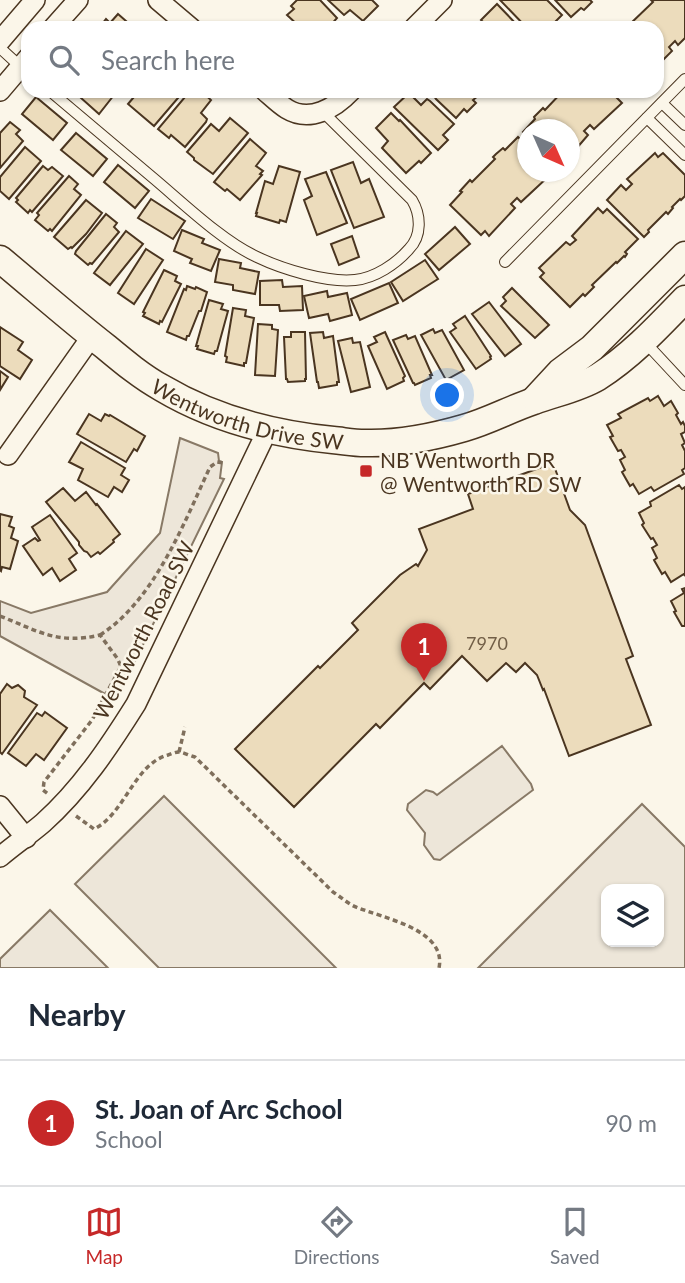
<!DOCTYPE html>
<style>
body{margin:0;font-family:Lato,sans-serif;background:#f2f2f3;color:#1f2937}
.controls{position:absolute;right:21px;bottom:21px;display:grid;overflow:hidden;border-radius:14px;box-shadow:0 2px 5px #0004}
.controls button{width:63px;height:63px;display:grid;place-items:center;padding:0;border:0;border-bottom:2px solid #e0e1e3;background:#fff;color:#1f2937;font:35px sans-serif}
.compass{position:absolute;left:517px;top:119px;width:63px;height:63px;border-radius:50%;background:#fff;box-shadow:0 2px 5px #0004;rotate:135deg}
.you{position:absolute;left:448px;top:396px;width:24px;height:24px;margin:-18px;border:5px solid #fff;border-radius:50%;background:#1a73e8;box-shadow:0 0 0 10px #1a73e833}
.badge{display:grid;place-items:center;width:46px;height:46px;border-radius:50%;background:#c62828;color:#fff;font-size:23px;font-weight:700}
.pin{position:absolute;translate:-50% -58px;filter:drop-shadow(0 2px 4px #0008)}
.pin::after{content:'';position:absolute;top:37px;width:24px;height:21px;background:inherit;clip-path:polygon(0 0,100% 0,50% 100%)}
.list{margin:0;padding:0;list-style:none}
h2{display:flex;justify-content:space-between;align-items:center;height:91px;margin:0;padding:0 28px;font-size:30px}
h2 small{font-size:23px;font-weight:400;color:#747a83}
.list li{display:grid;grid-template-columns:46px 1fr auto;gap:21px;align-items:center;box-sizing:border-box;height:126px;padding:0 28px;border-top:2px solid #e0e1e3}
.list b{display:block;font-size:26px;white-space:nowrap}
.list p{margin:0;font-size:23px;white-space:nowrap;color:#747a83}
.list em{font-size:23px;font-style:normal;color:#747a83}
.icon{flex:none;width:38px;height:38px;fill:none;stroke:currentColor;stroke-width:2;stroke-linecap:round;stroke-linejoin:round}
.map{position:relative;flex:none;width:685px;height:968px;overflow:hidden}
.search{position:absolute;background:#fff;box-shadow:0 2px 5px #0004;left:21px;right:21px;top:21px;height:77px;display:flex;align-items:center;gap:18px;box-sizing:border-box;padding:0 24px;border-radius:21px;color:#747a83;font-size:26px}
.sheet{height:217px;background:#fff}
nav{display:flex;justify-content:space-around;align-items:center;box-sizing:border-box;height:98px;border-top:2px solid #e0e1e3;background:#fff;font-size:19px;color:#747a83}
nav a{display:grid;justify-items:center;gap:4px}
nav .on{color:#c62828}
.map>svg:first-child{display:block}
.green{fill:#ede6d9;stroke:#887966;stroke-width:2;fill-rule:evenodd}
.building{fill:#ecdcbc;stroke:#4a3520;stroke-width:2}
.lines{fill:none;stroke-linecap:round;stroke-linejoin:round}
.lane-casing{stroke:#4a3520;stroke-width:12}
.street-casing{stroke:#4a3520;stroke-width:22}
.secondary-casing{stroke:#4a3520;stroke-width:29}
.path{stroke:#7f6f5c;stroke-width:3.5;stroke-dasharray:5 3.5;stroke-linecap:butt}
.lane{stroke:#fbf6e9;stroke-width:10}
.street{stroke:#fbf6e9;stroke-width:19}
.secondary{stroke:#fbf6e9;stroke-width:26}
.poi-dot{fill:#c62828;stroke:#fbf6e9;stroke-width:2.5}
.labels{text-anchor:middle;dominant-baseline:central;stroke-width:5;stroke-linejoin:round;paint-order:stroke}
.number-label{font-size:18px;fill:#725f47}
.street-label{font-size:21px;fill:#4a3520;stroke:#fbf6e9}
.poi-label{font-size:21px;fill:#4a3520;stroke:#fbf6e9;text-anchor:start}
</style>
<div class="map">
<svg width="685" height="968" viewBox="0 0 685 968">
<rect width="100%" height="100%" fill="#fbf6e9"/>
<!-- green -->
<g class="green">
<polygon points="180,438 218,453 219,461 222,462 220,478 224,479 116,700 0,636 0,601 31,613 107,592 160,533"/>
<polygon points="502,746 531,784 533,790 440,860 434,859 424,845 425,833 407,810 408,804 426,790 433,792 437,795"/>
<polygon points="164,796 336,968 159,968 75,884"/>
<path d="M642 804 685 847V968H478ZM606 889H659V942H606Z"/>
<polygon points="50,910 108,968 0,968 0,959"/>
</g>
<!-- building -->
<g class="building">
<polygon points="297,0 320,0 337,18 330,26 332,28 301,28 287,15 294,9 291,6"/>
<polygon points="328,0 372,0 378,6 363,21 350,10 344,15"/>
<polygon points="500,0 547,0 562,15 549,28 527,28"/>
<polygon points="555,0 590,0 592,2 584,10 581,8 571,17"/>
<polygon points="651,0 685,0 685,38 678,45 675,41 669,47 672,51 660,63 661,64 657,68 657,28 623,28 627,23 629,25 653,2"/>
<polygon points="497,4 520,28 489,28 481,20"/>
<polygon points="118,14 134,28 99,28 106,19 110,23"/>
<polygon points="87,91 109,91 114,95 99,114 81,98"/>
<polygon points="139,91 184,91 154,126 128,104"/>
<polygon points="190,91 201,91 211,100 201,113 207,119 206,122 185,147 171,135 169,138 158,129"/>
<polygon points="434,91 473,91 478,96 473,100 476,103 467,112 464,109 456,118 436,99 432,93"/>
<polygon points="563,91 618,91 621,94 617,98 622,103 594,129 590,125 584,131 588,135 570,156 570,130 528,130 528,137 523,132 535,119 534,117 543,108 545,110"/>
<polygon points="409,93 421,105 427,99 430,101 454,124 443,135 448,140 438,150 394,107"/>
<polygon points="36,97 67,123 53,140 22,114"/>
<polygon points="391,113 399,121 400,120 431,153 421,163 419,161 406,173 382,148 388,141 376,128"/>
<polygon points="230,118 248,133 213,174 194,160 194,158 187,152 211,124 219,131"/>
<polygon points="10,122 20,130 16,134 23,141 0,168 0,133"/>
<polygon points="76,133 107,159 93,176 61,150"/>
<polygon points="518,137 528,147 528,172 545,172 549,176 521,202 517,198 511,204 515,208 489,236 485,231 481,235 450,205 462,192 460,191 470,180 472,182 495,159 493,157 496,154 503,148 505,150"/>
<polygon points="250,139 266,153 256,166 263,171 260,174 262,175 240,200 227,189 225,191 214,182"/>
<polygon points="25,147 41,161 9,199 0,191 0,177"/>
<polygon points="655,153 658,157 663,153 685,175 685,196 681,200 680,199 672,207 673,208 668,214 666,212 648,230 649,232 644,237 607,200 621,185 626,190 632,184 627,179"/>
<polygon points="353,162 361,183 369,179 384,217 354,228 331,170"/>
<polygon points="118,165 149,191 135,208 104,182"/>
<polygon points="43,166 48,170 52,167 63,176 32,212 30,210 28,213 16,202 18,200 16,198"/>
<polygon points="279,166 300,172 286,222 280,220 279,223 256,216 257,213 256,213 265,181 273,184"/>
<polygon points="326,172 347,223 317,235 304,200 312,196 305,179"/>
<polygon points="69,176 78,184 74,189 81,195 52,231 50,229 48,231 35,220 39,215 37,213"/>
<polygon points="151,199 185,221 173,239 138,218"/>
<polygon points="86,200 102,213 86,234 72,248 71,247 68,249 54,237"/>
<polygon points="598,208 603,213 607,209 638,239 625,252 627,254 625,257 624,256 617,263 616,262 592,285 594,287 585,296 583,294 570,307 540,277 544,273 539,268 566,242 570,245 576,240 572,236"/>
<polygon points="106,214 117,223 114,227 119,232 92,264 90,263 88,265 75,254 76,251"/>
<polygon points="455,227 470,244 439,270 425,254"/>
<polygon points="182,230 204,239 202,243 220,250 211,271 190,263 192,259 174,251"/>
<polygon points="126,231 143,244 110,285 94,273"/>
<polygon points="352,236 359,257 339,265 331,244"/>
<polygon points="146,249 163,260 134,304 118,293"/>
<polygon points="219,259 241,263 240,268 259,272 255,294 233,290 233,285 215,282"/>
<polygon points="425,260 438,279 403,301 391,282"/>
<polygon points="164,270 177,276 175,281 181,284 162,322 160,321 159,324 143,316 145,313 143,312"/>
<polygon points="282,280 283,287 302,286 303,310 280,311 279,305 260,305 260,281"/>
<polygon points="389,283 398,303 360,320 351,299"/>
<polygon points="187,286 195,289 196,287 207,292 201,311 199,311 189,336 187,336 186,340 167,332 184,289 186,290"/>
<polygon points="512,288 549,325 535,338 501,306 506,301 503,297"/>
<polygon points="327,291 328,297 347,293 352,315 330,321 328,314 309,318 304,296"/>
<polygon points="209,300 223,304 221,309 228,311 217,351 215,351 214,354 197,349 198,346 196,346"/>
<polygon points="489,302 521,344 505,356 472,314"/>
<polygon points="233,308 246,310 245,316 254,318 246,363 244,363 244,366 226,362 227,357 225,356"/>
<polygon points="465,316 491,356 490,357 491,359 476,369 450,332 456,328 453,324"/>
<polygon points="258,324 272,325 272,329 278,330 275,376 255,375"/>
<polygon points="0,327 23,342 18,350 32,360 20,379 0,366"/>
<polygon points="433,329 435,333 442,330 464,370 446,380 421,335"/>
<polygon points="291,332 305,332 306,379 305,379 305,381 288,382 287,379 286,379 284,337 291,337"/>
<polygon points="323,332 324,338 333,336 339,382 337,382 337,385 319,388 318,382 317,382 310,333"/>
<polygon points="385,332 405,376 403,378 404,381 387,389 368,346 377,342 374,337"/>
<polygon points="406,335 408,339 415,336 432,375 430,375 431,378 415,385 414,383 413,383 393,340"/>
<polygon points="352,338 353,343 360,342 370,387 351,392 338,341"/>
<polygon points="0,371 8,377 0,390"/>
<polygon points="658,396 664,406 671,401 678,413 676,415 681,424 683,422 685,426 685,432 681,434 685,443 682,445 685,451 685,468 682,470 684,474 654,491 651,487 639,494 633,484 630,486 622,472 625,470 620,460 625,457 621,450 618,451 610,437 613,436 607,425 621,418 618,414 648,398 650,401"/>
<polygon points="89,414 101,421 105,414 109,416 110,415 145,436 137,451 134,449 126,462 77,434"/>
<polygon points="81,442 125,468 121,475 129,480 122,492 114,487 108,497 78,480 83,469 69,462"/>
<polygon points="553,463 570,510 585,525 633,656 626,659 651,725 569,756 544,689 543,690 537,675 525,663 516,672 506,663 487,681 462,656 430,689 424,683 380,728 376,724 294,807 235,749 318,666 320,668 358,630 352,623 400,575 416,564 418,566 427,550 419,529 473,509 468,494"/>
<polygon points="679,485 682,489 685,487 685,576 684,574 671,582 665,572 662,574 654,560 657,558 652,548 657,545 653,538 651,539 642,525 644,523 639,513 651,506 650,502"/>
<polygon points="63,488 75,501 86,492 96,505 97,504 120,534 113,540 114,542 100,554 98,552 91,557 87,552 84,551 79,545 79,542 46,502"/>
<polygon points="0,514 12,517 9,526 14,528 11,538 18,541 10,569 2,567 1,571 0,570"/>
<polygon points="50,515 77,553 69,559 76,570 60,581 52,568 43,575 23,546 35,538 38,541 40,540 32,527"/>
<polygon points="685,588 685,626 682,626 674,612 676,611 671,601 684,593 682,589"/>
<polygon points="7,684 12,688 18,685 25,691 24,697 37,705 2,754 0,752 0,694"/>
<polygon points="45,712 67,728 44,760 36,754 26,766 8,753 37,713 42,716"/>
</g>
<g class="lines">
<defs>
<g id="lane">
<polyline points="0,48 23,69"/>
<path d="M50 91C84 120 118 148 152 177 182 202 222 241 257 257 282 269 327 283 355 280 375 278 396 264 409 249 422 236 421 215 412 200L323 112"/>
<polyline points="662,103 685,125"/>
<polyline points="647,118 685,155"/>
<polyline points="505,262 685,79"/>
<polyline points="644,341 685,385"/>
</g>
<g id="street">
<polyline points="158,0 191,28"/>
<polyline points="53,28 78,0"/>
<polyline points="414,28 442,0"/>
<polyline points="0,41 35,0"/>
<polyline points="0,91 28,58"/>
<path d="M265 91C272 97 279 104 287 109 310 123 335 108 351 91"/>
<polyline points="8,455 92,336"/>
<polyline points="0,806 26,838"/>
<path d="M0 857C14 845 29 835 43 823 81 789 109 747 136 704L267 431"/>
</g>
<g id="secondary">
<path id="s1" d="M0 259C35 288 70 319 106 347 124 362 142 377 162 388 214 419 273 434 333 440 344 441 354 443 365 443 398 444 433 437 464 428 489 421 510 409 534 401 555 393 578 389 598 377 631 356 658 327 685 299"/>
<polyline points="535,399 560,372 592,348 685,255"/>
</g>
</defs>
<!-- lane casing -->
<use href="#lane" class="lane-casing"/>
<!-- street casing -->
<use href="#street" class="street-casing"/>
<!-- secondary casing -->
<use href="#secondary" class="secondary-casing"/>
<!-- path -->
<g class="path">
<path d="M0 616C38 631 58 645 100 635L117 658 120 664 119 670 92 720 44 782 43 790 48 794"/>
<path d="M100 635C154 601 184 523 210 467L217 462 224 463"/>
<polyline points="179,752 185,727"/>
<path d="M76 816 94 829C125 814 134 764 168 755 171 754 175 752 179 752 183 752 190 756 195 757L333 892C341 897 348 904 356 907 382 918 447 929 439 968"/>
</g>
<!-- lane -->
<use href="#lane" class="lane"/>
<!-- street -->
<use href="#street" class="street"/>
<!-- secondary -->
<use href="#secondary" class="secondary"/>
</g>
<!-- markers -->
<rect class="poi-dot" x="359" y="464" width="14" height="14" rx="3.5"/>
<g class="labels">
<!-- number labels -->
<g class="number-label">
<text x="487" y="643">7970</text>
</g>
<!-- street labels -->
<g class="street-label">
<text stroke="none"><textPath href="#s1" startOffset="298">Wentworth Drive SW</textPath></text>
<text transform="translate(143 630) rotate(-63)">Wentworth Road SW</text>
</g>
<!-- poi labels -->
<g class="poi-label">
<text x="380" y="459">NB Wentworth DR<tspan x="380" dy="24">@ Wentworth RD SW</tspan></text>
</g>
</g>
</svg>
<div class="controls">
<button><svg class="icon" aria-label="layers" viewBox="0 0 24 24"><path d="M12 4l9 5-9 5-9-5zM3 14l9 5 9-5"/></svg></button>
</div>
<svg class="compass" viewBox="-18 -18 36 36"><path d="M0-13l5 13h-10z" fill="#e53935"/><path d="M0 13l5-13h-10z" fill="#747a83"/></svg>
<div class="you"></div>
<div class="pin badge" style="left:424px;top:681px">1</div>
<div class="search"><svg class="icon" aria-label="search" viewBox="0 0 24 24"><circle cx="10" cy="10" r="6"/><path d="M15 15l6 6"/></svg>Search here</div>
</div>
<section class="sheet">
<h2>Nearby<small></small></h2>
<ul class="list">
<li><span class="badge">1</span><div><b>St. Joan of Arc School</b><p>School</p></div><em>90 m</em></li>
</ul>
</section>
<nav>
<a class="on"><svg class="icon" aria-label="map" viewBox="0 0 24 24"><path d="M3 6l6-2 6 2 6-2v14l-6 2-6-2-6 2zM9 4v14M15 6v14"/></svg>Map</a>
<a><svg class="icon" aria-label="directions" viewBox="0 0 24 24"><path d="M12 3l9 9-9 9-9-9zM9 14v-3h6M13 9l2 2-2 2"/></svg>Directions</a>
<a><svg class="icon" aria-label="saved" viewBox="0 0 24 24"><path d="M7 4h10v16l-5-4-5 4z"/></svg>Saved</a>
</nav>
